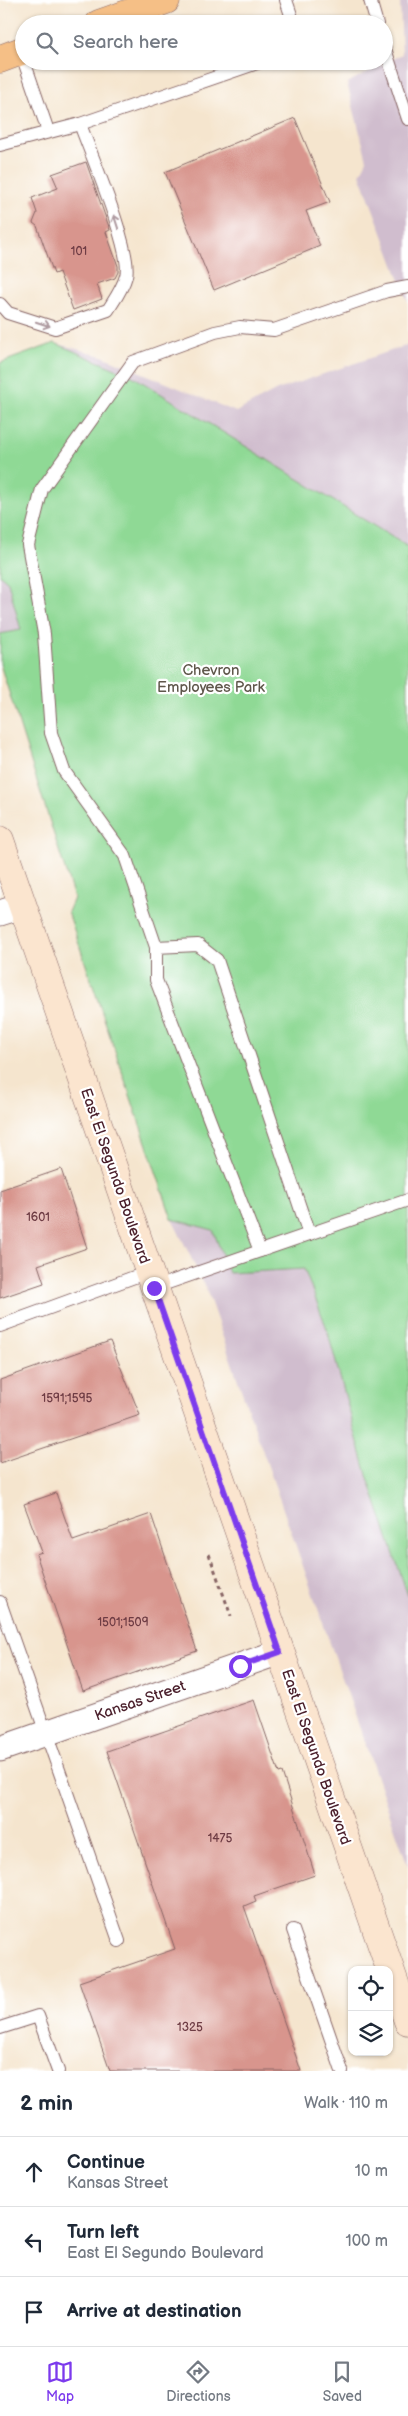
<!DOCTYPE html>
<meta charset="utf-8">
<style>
body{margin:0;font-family:"Balsamiq Sans",sans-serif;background:#f6f6f7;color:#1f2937}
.controls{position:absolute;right:15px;bottom:15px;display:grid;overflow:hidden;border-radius:10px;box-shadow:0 1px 4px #0004}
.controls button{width:45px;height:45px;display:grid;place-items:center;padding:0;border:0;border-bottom:1px solid #e0e1e3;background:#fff;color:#1f2937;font:25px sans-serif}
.stop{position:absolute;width:15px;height:15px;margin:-11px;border:4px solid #7c3aed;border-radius:50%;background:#fff}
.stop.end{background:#7c3aed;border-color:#fff;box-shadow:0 1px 5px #0008}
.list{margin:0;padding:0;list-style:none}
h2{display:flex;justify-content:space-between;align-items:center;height:65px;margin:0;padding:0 20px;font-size:21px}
h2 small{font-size:16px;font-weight:400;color:#747a83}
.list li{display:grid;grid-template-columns:32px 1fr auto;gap:15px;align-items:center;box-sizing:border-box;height:70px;padding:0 20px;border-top:1px solid #e0e1e3}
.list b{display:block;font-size:19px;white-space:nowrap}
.list p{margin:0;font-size:16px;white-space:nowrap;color:#747a83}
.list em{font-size:16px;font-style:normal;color:#747a83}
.icon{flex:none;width:28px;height:28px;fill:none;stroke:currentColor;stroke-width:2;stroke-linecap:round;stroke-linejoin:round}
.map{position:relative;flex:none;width:408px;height:2071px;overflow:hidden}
.search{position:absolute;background:#fff;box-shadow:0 1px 4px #0004;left:15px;right:15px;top:15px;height:55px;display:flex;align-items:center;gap:12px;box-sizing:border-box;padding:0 18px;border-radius:28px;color:#747a83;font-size:19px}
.sheet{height:275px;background:#fff}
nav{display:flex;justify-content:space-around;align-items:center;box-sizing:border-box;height:70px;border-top:1px solid #e0e1e3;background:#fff;font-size:14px;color:#747a83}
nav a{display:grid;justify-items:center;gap:2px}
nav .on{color:#7c3aed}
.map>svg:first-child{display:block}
.industrial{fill:#d0bdce}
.green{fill:#8fd995;stroke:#6c7c60}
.building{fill:#d8958d}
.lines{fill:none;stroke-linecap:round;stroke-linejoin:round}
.service-casing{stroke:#866464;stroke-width:14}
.minor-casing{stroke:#866464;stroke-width:27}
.secondary-casing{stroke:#866464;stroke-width:29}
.trunk-casing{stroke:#866464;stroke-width:29}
.path{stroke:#866464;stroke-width:3;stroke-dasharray:4 4;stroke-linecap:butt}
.service{stroke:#fff;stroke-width:12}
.minor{stroke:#fff;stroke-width:25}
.secondary{stroke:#fbe5cf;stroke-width:28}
.trunk{stroke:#f5bf86;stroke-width:28}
.oneway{stroke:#ae9aa0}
.route{stroke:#7c3aed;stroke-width:6}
.labels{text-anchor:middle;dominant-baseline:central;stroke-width:4.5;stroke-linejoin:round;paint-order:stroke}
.number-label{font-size:12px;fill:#6e3c44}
.park-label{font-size:15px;fill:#5f574b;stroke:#fff}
.street-label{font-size:15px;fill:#4a1f2b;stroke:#fff}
</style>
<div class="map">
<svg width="408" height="2071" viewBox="0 0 408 2071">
<rect width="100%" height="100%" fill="#fff"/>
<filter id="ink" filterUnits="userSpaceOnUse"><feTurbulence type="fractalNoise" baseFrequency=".02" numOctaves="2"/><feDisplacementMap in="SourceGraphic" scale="10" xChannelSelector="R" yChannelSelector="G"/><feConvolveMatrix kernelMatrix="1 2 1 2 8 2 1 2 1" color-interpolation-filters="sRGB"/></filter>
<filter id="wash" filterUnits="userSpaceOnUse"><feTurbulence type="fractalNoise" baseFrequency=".0096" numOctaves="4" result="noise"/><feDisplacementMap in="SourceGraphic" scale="20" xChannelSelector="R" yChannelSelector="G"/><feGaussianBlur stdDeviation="1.12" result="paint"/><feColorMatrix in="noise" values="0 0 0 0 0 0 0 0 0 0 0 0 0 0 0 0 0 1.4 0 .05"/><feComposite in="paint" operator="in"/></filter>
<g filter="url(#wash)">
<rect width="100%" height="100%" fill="#f5e5ce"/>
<!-- industrial -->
<g class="industrial">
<polygon points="400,0 408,0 408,302 360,174 367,160 347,83 402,54"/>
<polygon points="55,343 102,356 236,412 277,390 408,345 408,1866 205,1286 172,1219 68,912 74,898 0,664 0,363"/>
</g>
<!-- green -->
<polygon class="green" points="55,343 134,377 408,547 408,1596 367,1475 326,1326 304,1269 229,1273 213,1230 172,1219 68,912 74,898 0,664 0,634 21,630 8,582 0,575 0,363"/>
<g id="blocks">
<!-- building -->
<g class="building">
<polygon points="295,118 330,202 306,211 320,246 214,290 165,172"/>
<polygon points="86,162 109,227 110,230 106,232 118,266 118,272 115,278 97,284 102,299 73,310 59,272 54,274 37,226 33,223 37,213 32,198 58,188 52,174"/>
<polygon points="61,1169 87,1248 38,1265 44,1283 0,1298 0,1190"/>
<polygon points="110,1341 140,1415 0,1463 0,1380"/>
<polygon points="56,1493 73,1541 151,1514 197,1651 83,1691 36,1554 42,1552 24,1504"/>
<polygon points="254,1700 279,1773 282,1772 315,1875 254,1896 256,1901 244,1906 301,2071 110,2071 79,1982 175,1949 107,1751"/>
</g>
</g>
</g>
<g filter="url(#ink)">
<use href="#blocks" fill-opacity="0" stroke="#866464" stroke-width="1"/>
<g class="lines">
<defs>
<g id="service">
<polyline points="286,0 294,24"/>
<polyline points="370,0 377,24"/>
<polyline points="384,46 408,119"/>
<polyline points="24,61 48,131"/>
<polyline points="0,145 80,124 263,61"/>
<path d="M0 304 8 313 55 328 108 310C115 299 123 288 126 276 133 252 90 152 80 124"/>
<polyline points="156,947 198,945 217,960 309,1234"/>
<polyline points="260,1251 156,980 156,947 125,856 64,771 51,733 44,634 28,545 42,489 133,362 215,332 240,327 274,330 387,291 408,287"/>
<polyline points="153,1288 408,1200"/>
<polyline points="0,1326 148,1272"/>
<polyline points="0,1602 119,1941"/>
<polyline points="293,1930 342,2071"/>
<polyline points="0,2028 38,2016 58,2071"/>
</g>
<g id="minor">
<polyline points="0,913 22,906"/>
<polyline points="0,1749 280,1652"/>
</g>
<polyline id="secondary" points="0,840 408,2021"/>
<g id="trunk">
<polyline points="99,24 166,0"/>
<polyline points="0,59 24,50"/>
</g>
</defs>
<!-- service casing -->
<use href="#service" class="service-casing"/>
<!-- minor casing -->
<use href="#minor" class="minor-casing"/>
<!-- secondary casing -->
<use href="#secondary" class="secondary-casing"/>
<!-- trunk casing -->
<use href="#trunk" class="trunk-casing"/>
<!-- path -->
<polyline class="path" points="209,1554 231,1616"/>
<!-- service -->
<use href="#service" class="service"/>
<!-- minor -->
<use href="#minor" class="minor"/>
<!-- secondary -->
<use href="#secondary" class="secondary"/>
<!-- trunk -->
<use href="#trunk" class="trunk"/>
</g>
<!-- one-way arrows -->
<defs><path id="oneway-shaft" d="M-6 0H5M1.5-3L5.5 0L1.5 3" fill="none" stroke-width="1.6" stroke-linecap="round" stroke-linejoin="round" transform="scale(1.25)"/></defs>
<g class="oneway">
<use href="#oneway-shaft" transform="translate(116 222) rotate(-108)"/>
<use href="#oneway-shaft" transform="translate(43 324) rotate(18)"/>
</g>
</g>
<g class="lines" filter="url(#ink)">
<!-- route -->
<polyline class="route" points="154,1288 280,1652 240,1666"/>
</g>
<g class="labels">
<!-- number labels -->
<g class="number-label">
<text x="79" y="251">101</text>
<text x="38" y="1217">1601</text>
<text x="67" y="1398">1591;1595</text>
<text x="123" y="1622">1501;1509</text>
<text x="220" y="1838">1475</text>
<text x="190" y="2027">1325</text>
</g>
<!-- park labels -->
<g class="park-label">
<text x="211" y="670">Chevron<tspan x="211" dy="17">Employees Park</tspan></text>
</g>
<!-- street labels -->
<g class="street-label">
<text transform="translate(115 1176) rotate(71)">East El Segundo Boulevard</text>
<text transform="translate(140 1701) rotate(-19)">Kansas Street</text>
<text transform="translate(316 1757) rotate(71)">East El Segundo Boulevard</text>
</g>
</g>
</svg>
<div class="controls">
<button><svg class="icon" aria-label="locate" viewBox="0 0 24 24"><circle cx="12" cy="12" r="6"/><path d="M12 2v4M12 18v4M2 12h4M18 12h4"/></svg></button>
<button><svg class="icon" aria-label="layers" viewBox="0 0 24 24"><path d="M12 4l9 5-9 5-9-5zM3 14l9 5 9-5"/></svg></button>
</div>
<div class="stop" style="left:240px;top:1666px"></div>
<div class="stop end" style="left:154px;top:1288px"></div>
<div class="search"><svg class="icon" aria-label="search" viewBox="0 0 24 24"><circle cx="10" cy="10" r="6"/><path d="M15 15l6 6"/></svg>Search here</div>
</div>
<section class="sheet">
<h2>2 min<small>Walk · 110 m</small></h2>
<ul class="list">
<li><svg class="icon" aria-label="ahead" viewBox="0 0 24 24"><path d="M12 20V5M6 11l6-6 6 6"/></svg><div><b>Continue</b><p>Kansas Street</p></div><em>10 m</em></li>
<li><svg class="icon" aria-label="left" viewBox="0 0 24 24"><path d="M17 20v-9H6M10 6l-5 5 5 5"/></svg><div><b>Turn left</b><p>East El Segundo Boulevard</p></div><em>100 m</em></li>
<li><svg class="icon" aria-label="arrive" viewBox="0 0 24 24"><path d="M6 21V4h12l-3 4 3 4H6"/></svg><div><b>Arrive at destination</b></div></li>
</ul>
</section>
<nav>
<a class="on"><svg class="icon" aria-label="map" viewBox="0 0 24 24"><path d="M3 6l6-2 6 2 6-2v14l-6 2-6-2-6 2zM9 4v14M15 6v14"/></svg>Map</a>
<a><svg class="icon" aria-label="directions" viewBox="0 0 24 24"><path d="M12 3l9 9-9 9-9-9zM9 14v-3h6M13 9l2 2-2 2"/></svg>Directions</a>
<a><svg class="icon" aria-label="saved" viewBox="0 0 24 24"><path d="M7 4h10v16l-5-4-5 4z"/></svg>Saved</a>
</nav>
